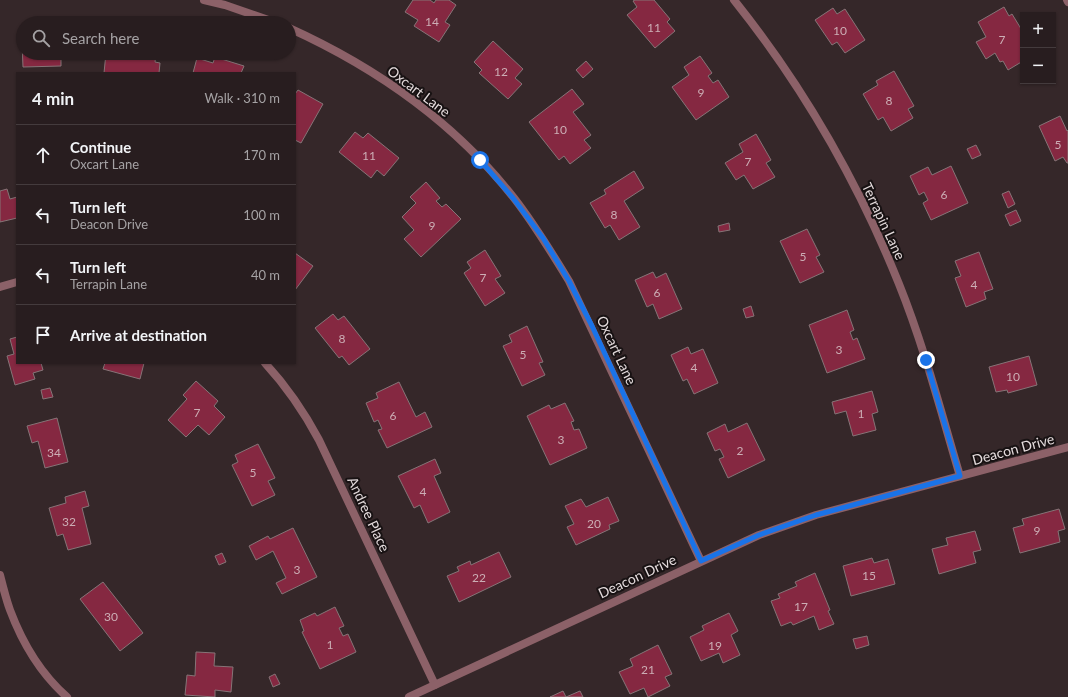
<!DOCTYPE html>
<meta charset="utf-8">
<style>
body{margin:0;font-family:Lato,sans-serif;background:#342a2c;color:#f1f3f6}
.controls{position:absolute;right:12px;top:12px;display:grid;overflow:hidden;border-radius:0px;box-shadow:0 1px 3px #0004}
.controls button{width:36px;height:36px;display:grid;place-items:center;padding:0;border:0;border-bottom:1px solid #443b3d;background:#281d1f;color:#f1f3f6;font:20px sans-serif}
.stop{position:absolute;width:12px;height:12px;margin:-9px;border:3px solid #1a73e8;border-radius:50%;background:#fff}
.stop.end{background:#1a73e8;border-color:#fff;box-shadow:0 1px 4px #0008}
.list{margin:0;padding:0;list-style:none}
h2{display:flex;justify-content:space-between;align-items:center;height:52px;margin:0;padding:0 16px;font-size:17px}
h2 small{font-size:13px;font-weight:400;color:#a5a2a4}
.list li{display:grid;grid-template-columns:26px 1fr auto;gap:12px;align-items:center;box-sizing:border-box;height:60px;padding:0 16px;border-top:1px solid #443b3d}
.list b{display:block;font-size:15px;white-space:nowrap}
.list p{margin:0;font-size:13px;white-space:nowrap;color:#a5a2a4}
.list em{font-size:13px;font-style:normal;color:#a5a2a4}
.icon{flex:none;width:22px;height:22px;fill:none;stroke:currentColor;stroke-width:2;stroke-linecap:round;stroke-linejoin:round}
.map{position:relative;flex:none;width:1068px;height:697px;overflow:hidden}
.search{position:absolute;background:#281d1f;box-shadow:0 1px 3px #0004;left:16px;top:16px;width:280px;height:44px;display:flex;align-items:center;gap:10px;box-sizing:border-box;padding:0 14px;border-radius:22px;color:#a5a2a4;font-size:15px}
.panel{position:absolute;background:#281d1f;box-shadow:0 1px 3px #0004;left:16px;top:72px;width:280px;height:292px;border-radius:0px}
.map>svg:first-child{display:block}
.building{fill:#852841;stroke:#867477}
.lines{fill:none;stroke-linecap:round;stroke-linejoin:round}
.minor{stroke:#8c6168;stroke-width:8}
.route{stroke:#1a73e8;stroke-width:5}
.labels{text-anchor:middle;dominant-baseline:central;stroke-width:4;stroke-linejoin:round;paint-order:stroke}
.number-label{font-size:12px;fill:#ccaeb5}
.street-label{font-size:14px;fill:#e4dbdc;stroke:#181213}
</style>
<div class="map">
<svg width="1068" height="697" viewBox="0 0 1068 697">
<rect width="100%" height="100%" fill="#352729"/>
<!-- building -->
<g class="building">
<polygon points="413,0 430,0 434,3 436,0 449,0 456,5 445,22 450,25 439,42 414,26 418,20 405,12"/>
<polygon points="635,0 654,0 670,19 667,22 675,31 655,48 627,15 637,7 633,1"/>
<polygon points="1004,7 1009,16 1012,14 1023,32 1023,61 1008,70 1003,61 1000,62 995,53 986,59 976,42 986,37 978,22"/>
<polygon points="833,8 837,14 845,9 865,40 845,53 837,42 832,45 815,20"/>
<polygon points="493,41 523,69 515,78 522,84 508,99 479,73 482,70 474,62"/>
<polygon points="22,43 23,53 68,53 68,55 61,55 61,66 23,67"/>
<polygon points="106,53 156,53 155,62 160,63 159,73 104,73"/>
<polygon points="700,56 712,73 708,76 713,83 718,80 729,97 696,120 672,87 689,75 684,67"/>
<polygon points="215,57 244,66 241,73 193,73 197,58 213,63"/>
<polygon points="586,61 593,69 583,78 576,70"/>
<polygon points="894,71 914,106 908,109 913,118 891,131 883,117 878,120 863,94 878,85 876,81"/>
<polygon points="572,89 584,104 573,112 591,135 584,140 591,148 570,164 564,156 559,160 529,122"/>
<polygon points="298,90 323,104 301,143 295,140 295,94"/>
<polygon points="1060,116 1067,131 1068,130 1068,163 1067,163 1063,157 1055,161 1039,126"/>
<polygon points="355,132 363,138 368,133 399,158 384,176 377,170 371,178 339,152"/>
<polygon points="756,134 771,160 766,163 775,177 753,189 744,175 736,180 725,163 743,152 739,144"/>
<polygon points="976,145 981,155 972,159 967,149"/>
<polygon points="951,166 968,203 931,220 923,203 928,200 924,192 919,195 910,176 928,167 932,175"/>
<polygon points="634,171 644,188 624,201 640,227 619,240 610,225 605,228 590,203 606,194 604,190"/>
<polygon points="426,182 440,198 436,201 442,207 446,204 461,219 421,257 404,239 414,230 402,217 416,203 410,197"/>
<polygon points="7,189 10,199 17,197 17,218 0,222 0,191"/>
<polygon points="1009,191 1015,204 1008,208 1002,194"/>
<polygon points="1016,210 1021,221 1010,226 1005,215"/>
<polygon points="729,223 730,230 719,232 718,226"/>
<polygon points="807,229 820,255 816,257 824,272 800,283 780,241"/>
<polygon points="485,250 501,276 495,279 505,293 485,306 464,273 471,268 467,262"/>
<polygon points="979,252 993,289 984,292 986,299 966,307 955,278 961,276 955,261"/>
<polygon points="295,253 313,266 295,290"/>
<polygon points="653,272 656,278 666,273 682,309 659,319 653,304 647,307 635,280"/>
<polygon points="751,306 754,316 746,318 743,309"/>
<polygon points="847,310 854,330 850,332 853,340 857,338 865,359 827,373 809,325"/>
<polygon points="333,314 338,320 344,316 370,349 349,365 342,356 339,358 315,328"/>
<polygon points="527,326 543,362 539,363 545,375 522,386 503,346 512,342 509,335"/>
<polygon points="17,337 17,363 41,363 43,370 33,373 35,379 15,385 7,356 14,354 10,339"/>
<polygon points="688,347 691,354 703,349 718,383 694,394 687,379 683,381 671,355"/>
<polygon points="1029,356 1037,385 1008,393 1007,390 996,392 989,367"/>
<polygon points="105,363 144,363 140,379 103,369"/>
<polygon points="196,381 218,401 214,406 225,417 209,435 198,425 186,437 168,420 187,399 183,395"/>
<polygon points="399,382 416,417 425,412 432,427 387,448 378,430 382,429 378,420 374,422 366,403 378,398 376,393"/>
<polygon points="50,388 53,397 43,399 41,390"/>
<polygon points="872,391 878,412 872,414 876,430 853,436 846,411 835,414 832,402"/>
<polygon points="565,403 574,421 571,422 574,430 579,429 587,448 550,465 527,416 549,405 551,409"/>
<polygon points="57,418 68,462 45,468 38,441 32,443 27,426"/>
<polygon points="747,423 765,460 728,478 719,459 724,457 720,449 715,451 707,433 725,424 728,432"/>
<polygon points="258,444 275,478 268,481 275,495 252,506 232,465 238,462 235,455"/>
<polygon points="435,459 441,473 434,476 450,512 428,523 420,505 414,508 398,476"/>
<polygon points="85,491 89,506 82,508 91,544 68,550 63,534 57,536 49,508 66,503 65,497"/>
<polygon points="608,497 619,521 609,525 610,529 576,545 567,527 574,524 565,506 581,499 586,507"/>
<polygon points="1059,509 1065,529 1058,531 1060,542 1020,553 1013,528 1024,525 1022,519"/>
<polygon points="293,528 317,577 282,594 276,583 286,578 273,551 256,560 249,546 268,536 270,539"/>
<polygon points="975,531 981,550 973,552 976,563 939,574 932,549 948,545 946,538"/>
<polygon points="499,552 511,577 459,602 447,576 459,571 457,567 470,561 471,565"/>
<polygon points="222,553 226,562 219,565 215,556"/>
<polygon points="872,558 874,563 888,559 895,584 851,596 843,566"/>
<polygon points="815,573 830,610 828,611 834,624 819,630 814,616 793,625 791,622 781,626 771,601 780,598 778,594 797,586 795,582"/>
<polygon points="103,582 143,633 120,651 80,599"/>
<polygon points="335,607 344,626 339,628 343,636 348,634 356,652 320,669 302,632 304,631 300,620 315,613 317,616"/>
<polygon points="729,613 738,631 731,635 740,655 723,663 719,653 701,661 690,637 704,630 702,626"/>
<polygon points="867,636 869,645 856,649 853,639"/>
<polygon points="658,645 672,674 665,677 670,686 648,697 644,688 630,694 619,672 633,666 630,659"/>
<polygon points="196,652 215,653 214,666 233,667 231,692 215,690 215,697 185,695 187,675 195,676"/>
<polygon points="275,674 280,684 273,687 269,677"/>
<polygon points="563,691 566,697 550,697"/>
<polygon points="580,691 583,697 566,697"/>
</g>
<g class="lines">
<!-- minor -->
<g class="minor">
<polyline points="204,0 225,5 277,23"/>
<path d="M734 0C802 85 858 182 899 284 924 346 941 412 960 476"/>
<polyline points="1067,0 1068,2"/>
<path d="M289 28C375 67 455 123 514 198 535 225 552 253 569 281L701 561"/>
<polyline points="0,287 17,282"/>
<path d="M265 363C288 388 303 410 319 440L435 685"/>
<path d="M0 575C3 587 6 599 10 610 22 642 41 674 67 697"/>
<polyline points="409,697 759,535 816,515 1068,447"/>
</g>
</g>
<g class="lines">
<!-- route -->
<polyline class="route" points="480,160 513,198 543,238 569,281 592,326 701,561 759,535 816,515 960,476 926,360"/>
</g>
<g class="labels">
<!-- number labels -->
<g class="number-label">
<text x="432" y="21">14</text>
<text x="654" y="27">11</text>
<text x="840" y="30">10</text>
<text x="1002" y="39">7</text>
<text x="501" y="71">12</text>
<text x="701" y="92">9</text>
<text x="889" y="100">8</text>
<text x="560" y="129">10</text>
<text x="1058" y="144">5</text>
<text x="369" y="155">11</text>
<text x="748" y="161">7</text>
<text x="944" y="194">6</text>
<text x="614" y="214">8</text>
<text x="432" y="225">9</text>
<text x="803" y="256">5</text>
<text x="483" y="277">7</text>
<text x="974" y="284">4</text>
<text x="657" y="292">6</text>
<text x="342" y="338">8</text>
<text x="839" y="349">3</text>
<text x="523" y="354">5</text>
<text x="694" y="367">4</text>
<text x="1013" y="376">10</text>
<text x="197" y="412">7</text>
<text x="861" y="413">1</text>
<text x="393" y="415">6</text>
<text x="561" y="439">3</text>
<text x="740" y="450">2</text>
<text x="54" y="452">34</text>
<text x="253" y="472">5</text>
<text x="423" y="491">4</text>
<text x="69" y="521">32</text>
<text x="594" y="523">20</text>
<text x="1037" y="530">9</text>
<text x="297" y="569">3</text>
<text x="869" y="575">15</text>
<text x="479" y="577">22</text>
<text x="801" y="606">17</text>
<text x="111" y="616">30</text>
<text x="330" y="644">1</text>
<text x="715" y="645">19</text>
<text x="648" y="669">21</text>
</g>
<!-- street labels -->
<g class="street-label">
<text transform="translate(419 91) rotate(37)">Oxcart Lane</text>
<text transform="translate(884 221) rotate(65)">Terrapin Lane</text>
<text transform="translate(617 350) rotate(65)">Oxcart Lane</text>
<text transform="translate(1013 449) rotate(-15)">Deacon Drive</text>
<text transform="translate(369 514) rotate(65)">Andree Place</text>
<text transform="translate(637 576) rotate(-25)">Deacon Drive</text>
</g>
</g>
</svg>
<div class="controls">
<button>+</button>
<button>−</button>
</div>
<div class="stop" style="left:480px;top:160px"></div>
<div class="stop end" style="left:926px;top:360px"></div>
<div class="search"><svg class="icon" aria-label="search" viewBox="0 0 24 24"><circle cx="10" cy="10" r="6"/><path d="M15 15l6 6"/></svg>Search here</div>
<section class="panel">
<h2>4 min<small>Walk · 310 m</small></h2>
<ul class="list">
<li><svg class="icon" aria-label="ahead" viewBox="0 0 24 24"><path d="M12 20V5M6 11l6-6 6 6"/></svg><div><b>Continue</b><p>Oxcart Lane</p></div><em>170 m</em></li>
<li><svg class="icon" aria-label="left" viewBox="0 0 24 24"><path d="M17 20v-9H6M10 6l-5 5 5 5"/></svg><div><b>Turn left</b><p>Deacon Drive</p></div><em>100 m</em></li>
<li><svg class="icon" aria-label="left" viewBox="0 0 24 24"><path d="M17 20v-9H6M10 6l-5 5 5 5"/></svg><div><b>Turn left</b><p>Terrapin Lane</p></div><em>40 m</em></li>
<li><svg class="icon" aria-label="arrive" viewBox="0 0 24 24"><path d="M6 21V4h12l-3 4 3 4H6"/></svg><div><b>Arrive at destination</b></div></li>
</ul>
</section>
</div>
